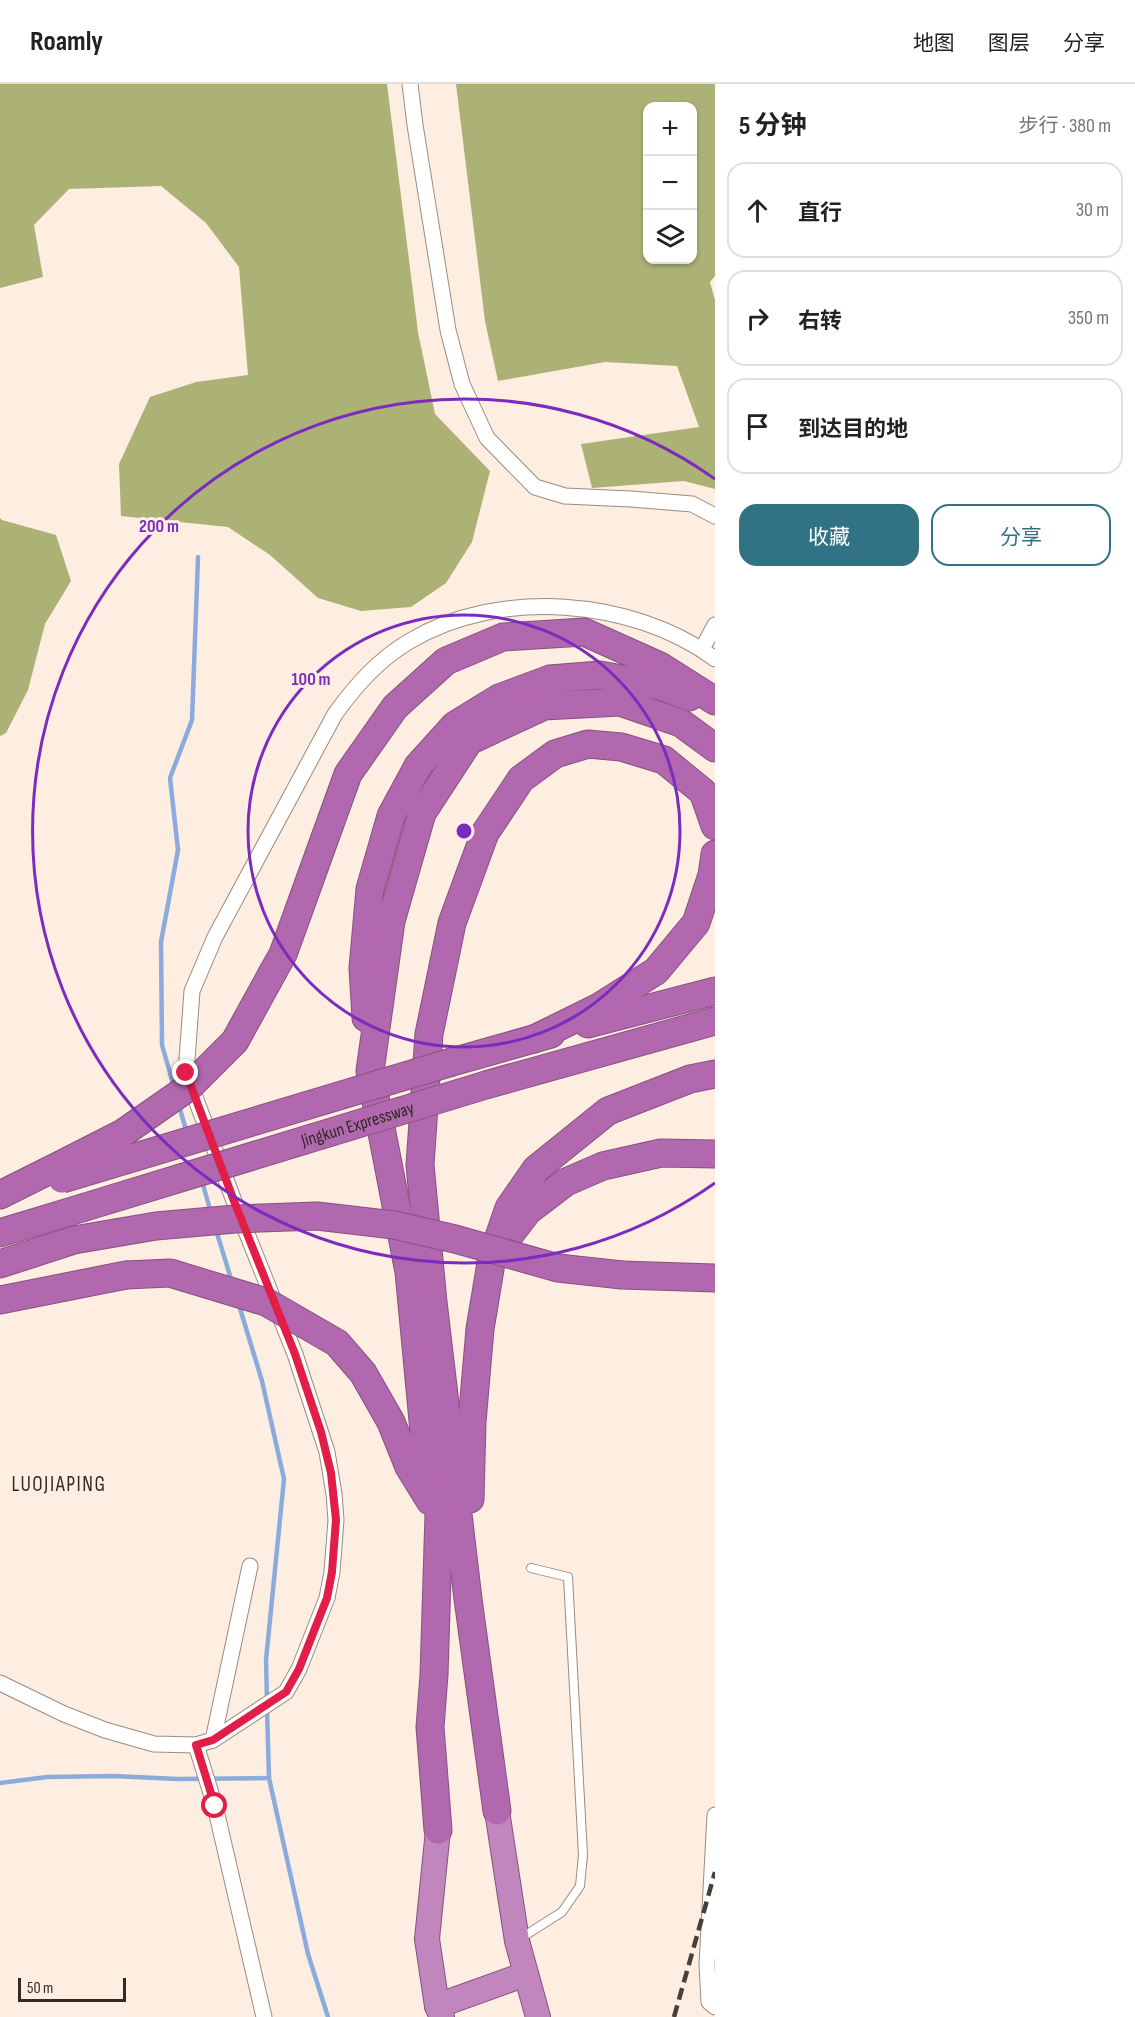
<!DOCTYPE html>
<html lang="zh">
<meta charset="utf-8">
<style>
body{margin:0;font-family:"Sofia Sans Condensed","Noto Sans SC",sans-serif;background:#f6f6f6;color:#222}
.controls{position:absolute;right:18px;top:18px;display:grid;overflow:hidden;border-radius:12px;box-shadow:0 2px 4px #0004}
.controls button{width:54px;height:54px;display:grid;place-items:center;padding:0;border:0;border-bottom:2px solid #e0e0e0;background:#fff;color:#222;font:30px sans-serif}
.scale{position:absolute;left:18px;bottom:15px;width:108px;box-sizing:border-box;padding-left:6px;border:3px solid #322a25;border-top:0;font-size:16px;line-height:21px;white-space:nowrap;color:#322a25;-webkit-text-stroke:4px #feeee2;paint-order:stroke}
.stop{position:absolute;width:18px;height:18px;margin:-14px;border:4px solid #e11d48;border-radius:50%;background:#fff}
.stop.end{background:#e11d48;border-color:#fff;box-shadow:0 2px 6px #0008}
.list{margin:0;padding:0;list-style:none}
h2{display:flex;justify-content:space-between;align-items:center;height:78px;margin:0;padding:0 24px;font-size:26px}
h2 small{font-size:20px;font-weight:400;color:#767676}
.list li{display:grid;grid-template-columns:39px 1fr auto;gap:18px;align-items:center;box-sizing:border-box;height:96px;margin:0 12px 12px;padding:0 12px;border:2px solid #e0e0e0;border-radius:18px}
.list b{display:block;font-size:22px;white-space:nowrap}
.list em{font-size:20px;font-style:normal;color:#767676}
.actions{display:flex;gap:12px;padding:18px 24px}
.actions a{flex:1;padding:14px 0;border:2px solid #317285;border-radius:18px;text-align:center;font-size:21px;color:#317285}
.actions .main{background:#317285;color:#fff}
.icon{flex:none;width:33px;height:33px;fill:none;stroke:currentColor;stroke-width:2;stroke-linecap:round;stroke-linejoin:round}
.map{position:relative;flex:none;width:715px;height:1933px;overflow:hidden}
header{display:flex;align-items:center;gap:36px;box-sizing:border-box;height:84px;padding:0 30px;background:#fff;border-bottom:2px solid #e0e0e0}
header strong{font-size:28px}
nav{display:flex;gap:33px;margin-inline-start:auto;font-size:21px}
main{display:flex}
aside{flex:1;background:#fff}
.map>svg:first-child{display:block}
.forest{fill:#acb176;fill-rule:evenodd}
.lines{fill:none;stroke-linecap:round;stroke-linejoin:round}
.stream{stroke:#8babdc;stroke-width:4.5}
.service-casing{stroke:#9c8b7d;stroke-width:10}
.minor-casing{stroke:#9c8b7d;stroke-width:17}
.trunk-casing{stroke:#85527e;stroke-width:26}
.motorway-casing{stroke:#85527e;stroke-width:29}
.service{stroke:#fff;stroke-width:8}
.minor{stroke:#fff;stroke-width:15}
.trunk{stroke:#c286be;stroke-width:24}
.motorway{stroke:#b268ae;stroke-width:27}
.rail{stroke:#483f39;stroke-width:4.5;stroke-dasharray:12 6;stroke-linecap:butt}
.motorway-bridge-casing{stroke:#85527e;stroke-width:29;stroke-linecap:butt}
.motorway-bridge{stroke:#b268ae;stroke-width:27}
.route{stroke:#e11d48;stroke-width:8}
.ring{fill:none;stroke:#7b2cbf;stroke-width:3}
.labels{text-anchor:middle;dominant-baseline:central;stroke-width:6;stroke-linejoin:round;paint-order:stroke}
.street-label{font-size:18px;fill:#322a25;stroke:#feeee2}
.quarter-label{font-size:21px;letter-spacing:1.5px;fill:#322a25;stroke:#feeee2}
.centre{fill:#7b2cbf;stroke:#feeee2;stroke-width:3}
.ring-label{font-size:18px;text-anchor:middle;font-weight:bold;fill:#7b2cbf;stroke:#feeee2;stroke-width:6;stroke-linejoin:round;paint-order:stroke}
</style>
<header>
<strong>Roamly</strong>
<nav><a>地图</a><a>图层</a><a>分享</a></nav>
</header>
<main>
<div class="map">
<svg width="715" height="1933" viewBox="0 0 715 1933">
<rect width="100%" height="100%" fill="#feeee2"/>
<!-- forest -->
<g class="forest">
<polygon points="0,0 387,0 418,248 435,330 490,387 472,458 446,499 411,523 361,527 318,514 270,471 228,443 121,432 119,380 150,313 196,298 248,291 239,183 206,139 161,102 69,105 34,141 43,193 0,204"/>
<path d="M456 0H715V192L710 198 715 216V405L684 397 592 404 581 360 699 343 677 282 605 278 498 297 485 237ZM692 22V176H648V22Z"/>
<polygon points="0,434 2,436 56,451 71,497 45,540 28,606 6,649 0,652"/>
</g>
<g class="lines">
<!-- stream -->
<g class="stream">
<polyline points="174,1003 162,961 161,858 178,766 170,694 192,636 198,473"/>
<polyline points="179,1022 187,1049"/>
<polyline points="202,1097 211,1129"/>
<polyline points="216,1146 232,1198"/>
<polyline points="239,1221 262,1297 284,1395 266,1576 267,1617"/>
<polyline points="267,1625 269,1694 308,1870 328,1933"/>
<polyline points="0,1699 47,1693 113,1692 178,1695 269,1694"/>
</g>
<defs>
<polyline id="service" points="521,1854 562,1828 580,1802 583,1771 568,1493 531,1484"/>
<g id="minor">
<polyline points="410,0 415,41 448,246 462,300 487,354 535,403 565,412 631,415 692,420 715,432"/>
<polyline points="702,565 715,541"/>
<path d="M0 1599 64 1630 105 1646 154 1660 196 1661 213 1656 286 1608 299 1585 327 1514 332 1488 336 1436 334 1410 327 1368 295 1270 234 1117 186 989 192 907 215 853 335 630C356 601 379 575 410 557 498 504 633 514 715 575"/>
<polyline points="213,1656 250,1482"/>
<polyline points="196,1661 215,1722 264,1933"/>
<polyline points="715,1731 707,1881 709,1918 715,1923"/>
</g>
<g id="trunk">
<polyline points="497,1727 517,1857 538,1933"/>
<polyline points="438,1746 427,1855 437,1922 442,1933"/>
<polyline points="437,1922 526,1890"/>
</g>
<g id="motorway">
<polyline points="274,886 283,870 348,690 395,623 446,577 503,553 584,548 660,582 715,617"/>
<polyline points="366,934 363,884 370,805 391,732 418,682 455,641 499,614 550,595 600,591 660,602 689,613"/>
<polyline points="588,940 715,907"/>
<polyline points="534,955 599,923 656,887 696,839 712,791 715,770"/>
<polyline points="452,978 551,950"/>
<polyline points="489,1000 715,937"/>
<polyline points="0,1111 68,1077"/>
<polyline points="0,1149 82,1124"/>
<polyline points="508,1153 528,1127 566,1098 603,1082 661,1069 715,1070"/>
<polyline points="0,1180 74,1156 115,1149"/>
<polyline points="622,1191 715,1194"/>
<polyline points="0,1216 126,1191"/>
<polyline points="391,1338 409,1383 430,1417"/>
<polyline points="470,1415 472,1338 480,1245 492,1173 509,1124 536,1085 608,1027 690,995 715,990"/>
<polyline points="497,1727 468,1515 433,1218 420,1081 429,950 452,839 485,749 521,695 555,670 588,660 621,663 664,676 703,708 715,742"/>
<polyline points="438,1746 430,1643 434,1591 439,1430 426,1369 409,1188 370,987 391,837 422,729 469,657 544,622 620,618 681,639 715,664"/>
</g>
</defs>
<!-- service casing -->
<use href="#service" class="service-casing"/>
<!-- minor casing -->
<use href="#minor" class="minor-casing"/>
<!-- trunk casing -->
<use href="#trunk" class="trunk-casing"/>
<!-- motorway casing -->
<use href="#motorway" class="motorway-casing"/>
<!-- service -->
<use href="#service" class="service"/>
<!-- minor -->
<use href="#minor" class="minor"/>
<!-- trunk -->
<use href="#trunk" class="trunk"/>
<!-- motorway -->
<use href="#motorway" class="motorway"/>
<!-- rail -->
<polyline class="rail" points="674,1933 715,1788"/>
<defs>
<g id="motorway-bridge">
<polyline points="68,1077 123,1049 189,1003 235,957 274,886"/>
<polyline points="62,1095 452,978"/>
<path id="s1" d="M82 1124 489 1000"/>
<polyline points="115,1149 156,1142 235,1135 317,1132 394,1141 455,1155 558,1184 622,1191"/>
<polyline points="126,1191 170,1189 266,1218 337,1259 363,1289 391,1338"/>
</g>
</defs>
<!-- motorway-bridge casing -->
<use href="#motorway-bridge" class="motorway-bridge-casing"/>
<!-- motorway-bridge -->
<use href="#motorway-bridge" class="motorway-bridge"/>
</g>
<g class="lines">
<!-- route -->
<polyline class="route" points="186,989 234,1117 295,1270 321,1348 331,1389 336,1436 332,1488 327,1514 299,1585 286,1608 213,1656 196,1661 215,1722"/>
</g>
<!-- distance rings -->
<g class="ring">
<circle cx="464" cy="747" r="216"/>
<path d="M715 1099A432 432 0 1 1 715 395"/>
</g>
<g class="labels">
<!-- street labels -->
<g class="street-label">
<text stroke="none"><textPath href="#s1" startOffset="288">Jingkun Expressway</textPath></text>
</g>
<!-- quarter labels -->
<g class="quarter-label">
<text x="59" y="1400">LUOJIAPING</text>
</g>
</g>
<circle cx="464" cy="747" r="9" class="centre"/>
<g class="ring-label">
<text x="159" y="448">200 m</text>
<text x="311" y="601">100 m</text>
</g>
</svg>
<div class="controls">
<button>+</button>
<button>−</button>
<button><svg class="icon" aria-label="layers" viewBox="0 0 24 24"><path d="M12 4l9 5-9 5-9-5zM3 14l9 5 9-5"/></svg></button>
</div>
<div class="scale">50 m</div>
<div class="stop" style="left:215px;top:1722px"></div>
<div class="stop end" style="left:186px;top:989px"></div>
</div>
<aside>
<h2>5 分钟<small>步行 · 380 m</small></h2>
<ul class="list">
<li><svg class="icon" aria-label="ahead" viewBox="0 0 24 24"><path d="M12 20V5M6 11l6-6 6 6"/></svg><div><b>直行</b></div><em>30 m</em></li>
<li><svg class="icon" aria-label="right" viewBox="0 0 24 24"><path d="M7 20v-9h11M14 6l5 5-5 5"/></svg><div><b>右转</b></div><em>350 m</em></li>
<li><svg class="icon" aria-label="arrive" viewBox="0 0 24 24"><path d="M6 21V4h12l-3 4 3 4H6"/></svg><div><b>到达目的地</b></div></li>
</ul>
<div class="actions"><a class="main">收藏</a><a>分享</a></div>
</aside>
</main>
